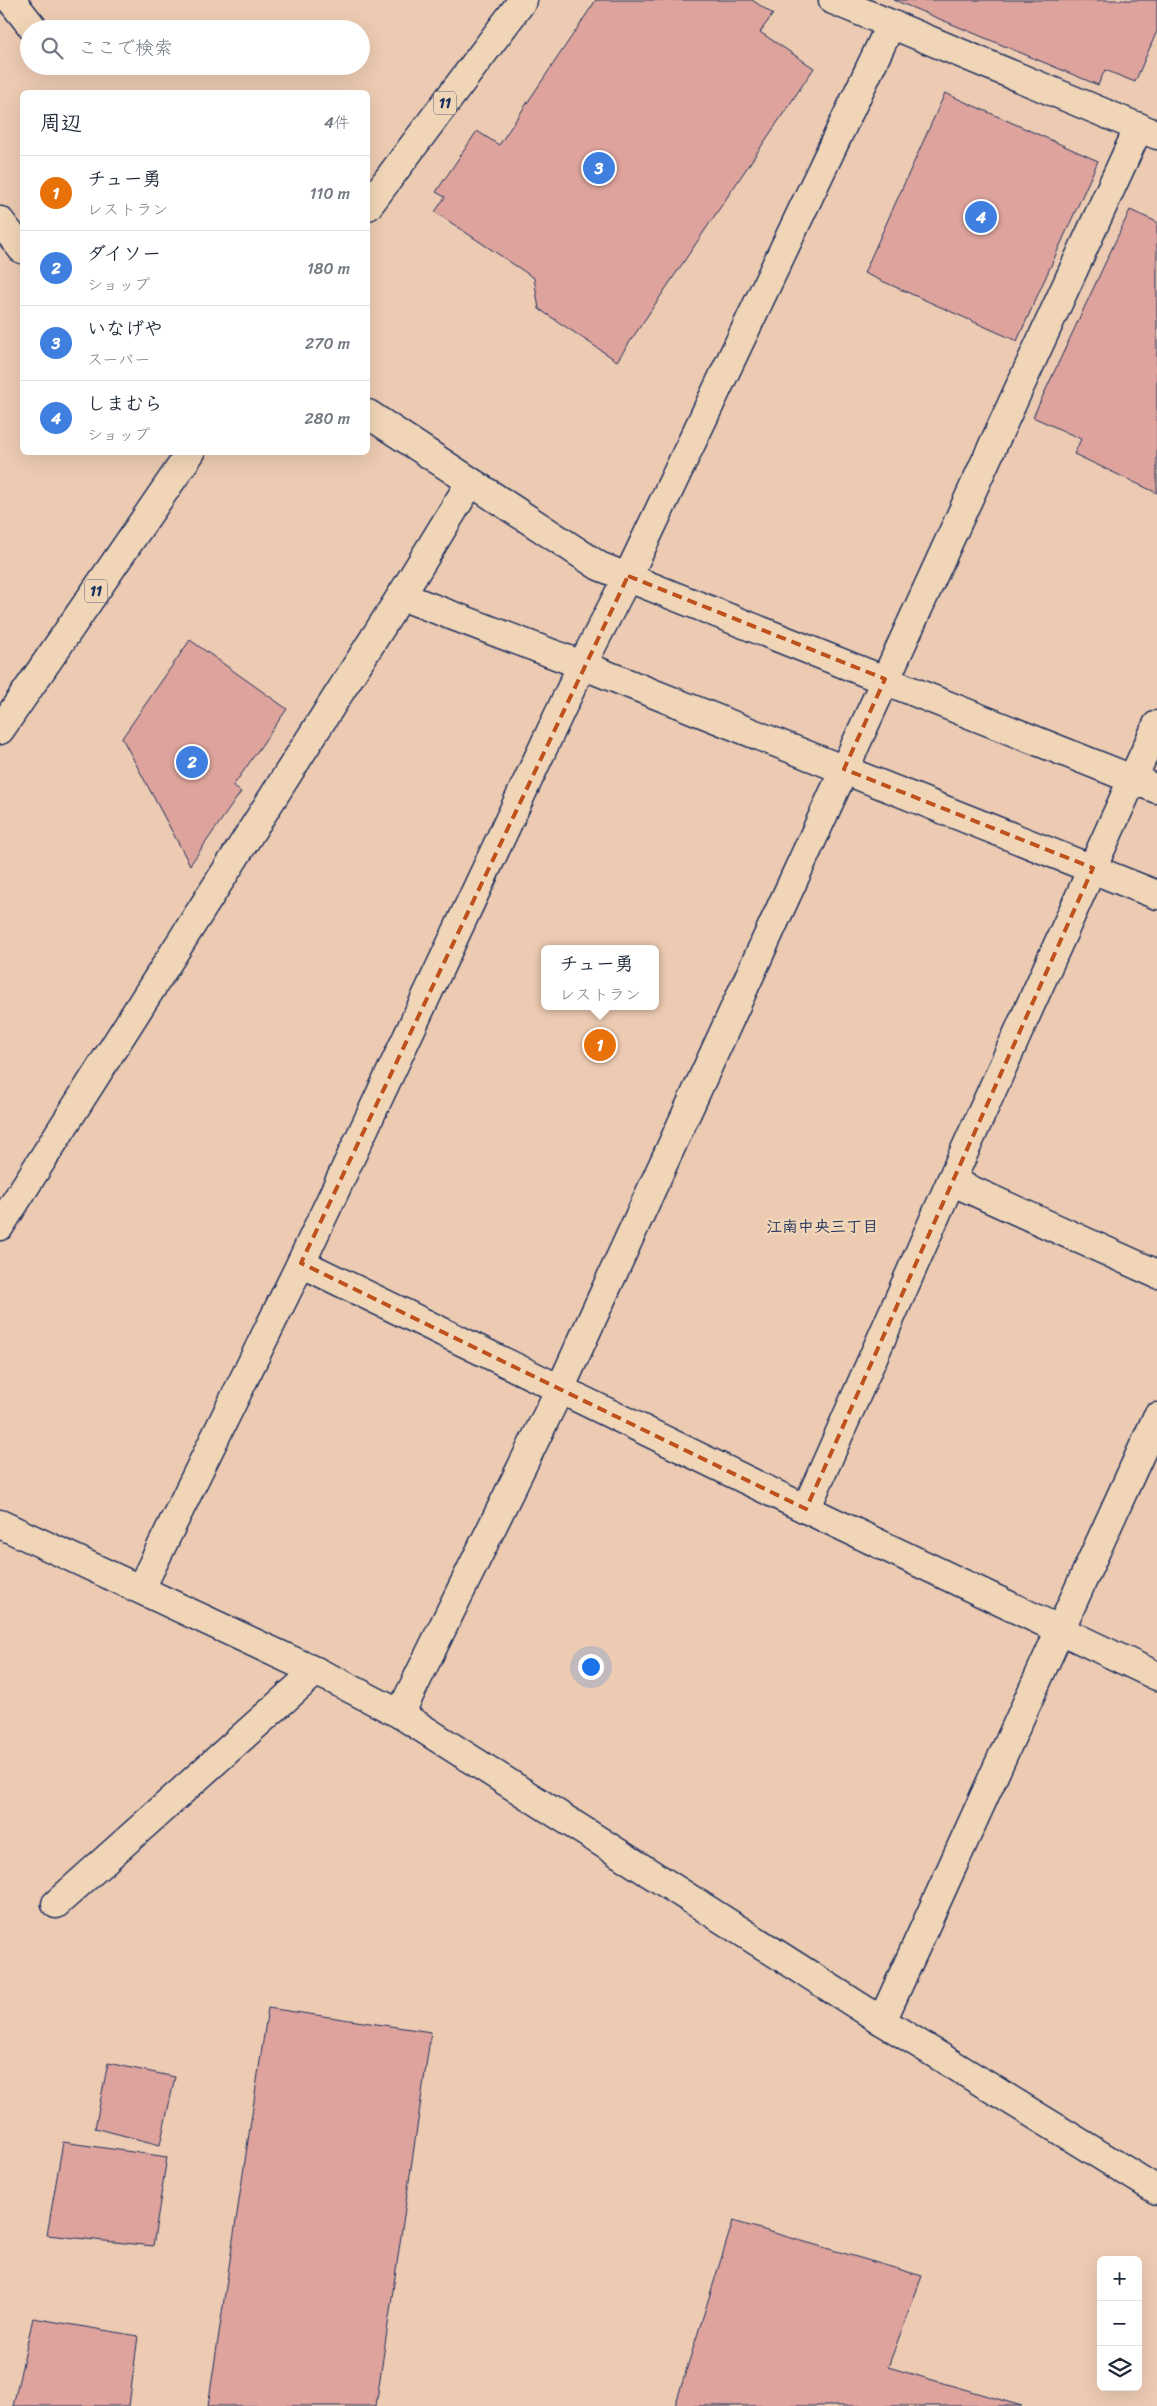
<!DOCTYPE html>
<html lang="ja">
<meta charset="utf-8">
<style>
body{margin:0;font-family:Sriracha,"Klee One",sans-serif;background:#f6f6f7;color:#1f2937}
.controls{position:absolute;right:15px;bottom:15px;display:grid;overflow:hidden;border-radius:8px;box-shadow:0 5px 20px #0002}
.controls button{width:45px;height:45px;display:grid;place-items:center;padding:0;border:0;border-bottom:1px solid #e0e1e3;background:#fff;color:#1f2937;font:25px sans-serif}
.you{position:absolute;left:590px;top:1666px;width:18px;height:18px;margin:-12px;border:4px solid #fff;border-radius:50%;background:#1a73e8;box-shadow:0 0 0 8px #1a73e833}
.badge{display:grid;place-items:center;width:32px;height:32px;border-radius:50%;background:#c8321e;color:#fff;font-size:16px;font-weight:700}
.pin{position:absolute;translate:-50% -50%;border:2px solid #fff;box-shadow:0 1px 5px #0006}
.popup{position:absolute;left:541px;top:945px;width:118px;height:65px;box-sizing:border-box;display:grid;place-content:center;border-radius:8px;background:#fff;filter:drop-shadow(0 1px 4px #0005);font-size:16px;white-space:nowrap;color:#747a83}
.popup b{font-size:19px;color:#1f2937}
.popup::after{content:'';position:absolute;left:50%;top:100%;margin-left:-10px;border:10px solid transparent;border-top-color:#fff}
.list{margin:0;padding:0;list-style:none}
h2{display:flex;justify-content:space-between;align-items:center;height:65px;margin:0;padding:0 20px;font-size:21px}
h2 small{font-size:16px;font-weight:400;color:#747a83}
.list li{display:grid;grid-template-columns:32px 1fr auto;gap:15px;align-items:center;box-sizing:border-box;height:75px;padding:0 20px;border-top:1px solid #e0e1e3}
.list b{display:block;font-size:19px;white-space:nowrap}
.list p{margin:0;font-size:16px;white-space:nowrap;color:#747a83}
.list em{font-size:16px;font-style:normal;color:#747a83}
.icon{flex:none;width:28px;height:28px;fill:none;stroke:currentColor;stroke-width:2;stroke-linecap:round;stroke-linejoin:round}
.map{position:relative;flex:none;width:1157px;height:2406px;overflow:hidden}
.search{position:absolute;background:#fff;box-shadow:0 5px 20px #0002;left:20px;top:20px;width:350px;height:55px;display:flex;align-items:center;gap:12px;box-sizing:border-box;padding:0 18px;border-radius:28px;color:#747a83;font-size:19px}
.panel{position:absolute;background:#fff;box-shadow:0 5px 20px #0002;left:20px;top:90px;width:350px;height:365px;border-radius:8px}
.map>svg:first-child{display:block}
.building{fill:#dda39c;stroke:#1b2f5e}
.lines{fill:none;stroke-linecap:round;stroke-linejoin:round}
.street-casing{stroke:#1b2f5e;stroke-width:31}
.secondary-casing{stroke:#1b2f5e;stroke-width:31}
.primary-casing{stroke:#1b2f5e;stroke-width:31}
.street{stroke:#f1d5b7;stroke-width:28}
.secondary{stroke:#f1d5b7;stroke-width:28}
.primary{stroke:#f1d5b7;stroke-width:28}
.marked{fill:none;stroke:#bf511c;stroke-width:4;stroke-dasharray:10 6;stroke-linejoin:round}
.labels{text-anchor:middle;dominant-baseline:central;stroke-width:5;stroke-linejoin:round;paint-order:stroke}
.shield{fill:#f1d5b7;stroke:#5b6179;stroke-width:1}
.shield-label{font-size:14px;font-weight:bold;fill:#1b2f5e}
.neighbourhood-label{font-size:16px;font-weight:bold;fill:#1b2f5e;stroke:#f1d5b7}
</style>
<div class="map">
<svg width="1157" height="2406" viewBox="0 0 1157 2406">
<rect width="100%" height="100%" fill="#edcbb2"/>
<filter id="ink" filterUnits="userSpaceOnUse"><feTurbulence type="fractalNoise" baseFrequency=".02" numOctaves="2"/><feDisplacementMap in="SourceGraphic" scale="10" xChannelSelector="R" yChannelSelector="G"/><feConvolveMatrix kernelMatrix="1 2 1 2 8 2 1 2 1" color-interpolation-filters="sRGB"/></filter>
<g filter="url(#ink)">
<!-- building -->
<g class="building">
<polygon points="596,0 752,0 773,14 760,32 814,68 617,361 539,309 534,278 435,212 445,197 436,192 477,131 499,145"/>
<polygon points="894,0 1157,0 1157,31 1135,82 1105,70 1098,85"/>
<polygon points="945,93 1098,161 1017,341 864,273"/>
<polygon points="1130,210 1157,222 1157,493 1074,454 1081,439 1033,417"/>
<polygon points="190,640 287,709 233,786 241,792 190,865 122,738"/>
<polygon points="268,2008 431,2032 376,2406 208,2406"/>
<polygon points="108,2063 175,2077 160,2145 95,2128"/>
<polygon points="63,2142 167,2157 153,2246 47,2235"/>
<polygon points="733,2221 922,2276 888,2367 1022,2406 675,2406"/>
<polygon points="33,2318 138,2336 129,2406 13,2406"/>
</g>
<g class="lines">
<defs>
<g id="street">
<polyline points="11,0 34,29"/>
<polyline points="833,0 1157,135"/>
<polyline points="0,221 22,249"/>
<polyline points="368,414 599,566 1157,789"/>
<polyline points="401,596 582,665 1157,895"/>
<polyline points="951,1181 1157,1274"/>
<polyline points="0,1226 401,596 470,483"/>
<polyline points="301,1263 806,1509 1157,1676"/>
<polyline points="806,1509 951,1181 1157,725"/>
<polyline points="141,1588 301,1263 582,665 628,576 891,24"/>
<polyline points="400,1714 560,1389 1139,127"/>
<polyline points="56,1904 316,1671"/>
<polyline points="882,2021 1157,1417"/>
</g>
<polyline id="secondary" points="0,1524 334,1680 400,1714 882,2021 1157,2190"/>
<g id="primary">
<polyline points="368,206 523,0"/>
<polyline points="0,730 191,452"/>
</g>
</defs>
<!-- street casing -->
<use href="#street" class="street-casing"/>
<!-- secondary casing -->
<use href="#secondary" class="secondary-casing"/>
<!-- primary casing -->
<use href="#primary" class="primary-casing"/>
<!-- street -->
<use href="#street" class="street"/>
<!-- secondary -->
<use href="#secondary" class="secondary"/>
<!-- primary -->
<use href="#primary" class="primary"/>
</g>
</g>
<!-- marked area -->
<path class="marked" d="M628 576 885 679 844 769 1093 868 806 1509 301 1263Z"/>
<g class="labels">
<!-- shield labels -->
<g class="shield">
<rect x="434" y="91.5" width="22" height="23" rx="4"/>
<rect x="85" y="579.5" width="22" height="23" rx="4"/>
</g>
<g class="shield-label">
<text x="445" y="103">11</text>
<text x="96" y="591">11</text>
</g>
<!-- neighbourhood labels -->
<g class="neighbourhood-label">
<text x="822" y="1226">江南中央三丁目</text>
</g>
</g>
</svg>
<div class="controls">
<button>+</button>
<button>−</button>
<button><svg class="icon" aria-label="layers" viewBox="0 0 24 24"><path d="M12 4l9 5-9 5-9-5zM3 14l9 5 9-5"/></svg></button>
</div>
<div class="you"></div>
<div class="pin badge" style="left:600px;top:1045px;background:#e8710a">1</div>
<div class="popup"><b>チュー勇</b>レストラン</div>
<div class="pin badge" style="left:192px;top:762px;background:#3f7fe0">2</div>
<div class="pin badge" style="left:599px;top:168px;background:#3f7fe0">3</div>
<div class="pin badge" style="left:981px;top:217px;background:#3f7fe0">4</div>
<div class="search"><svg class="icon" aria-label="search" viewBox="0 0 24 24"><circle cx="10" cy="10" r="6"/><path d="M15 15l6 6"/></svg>ここで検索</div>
<section class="panel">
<h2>周辺<small>4件</small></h2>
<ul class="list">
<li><span class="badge" style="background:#e8710a">1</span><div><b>チュー勇</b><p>レストラン</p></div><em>110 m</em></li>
<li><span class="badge" style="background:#3f7fe0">2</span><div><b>ダイソー</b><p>ショップ</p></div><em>180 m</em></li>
<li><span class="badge" style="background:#3f7fe0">3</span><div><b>いなげや</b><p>スーパー</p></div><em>270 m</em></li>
<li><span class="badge" style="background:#3f7fe0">4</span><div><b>しまむら</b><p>ショップ</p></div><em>280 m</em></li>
</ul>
</section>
</div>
